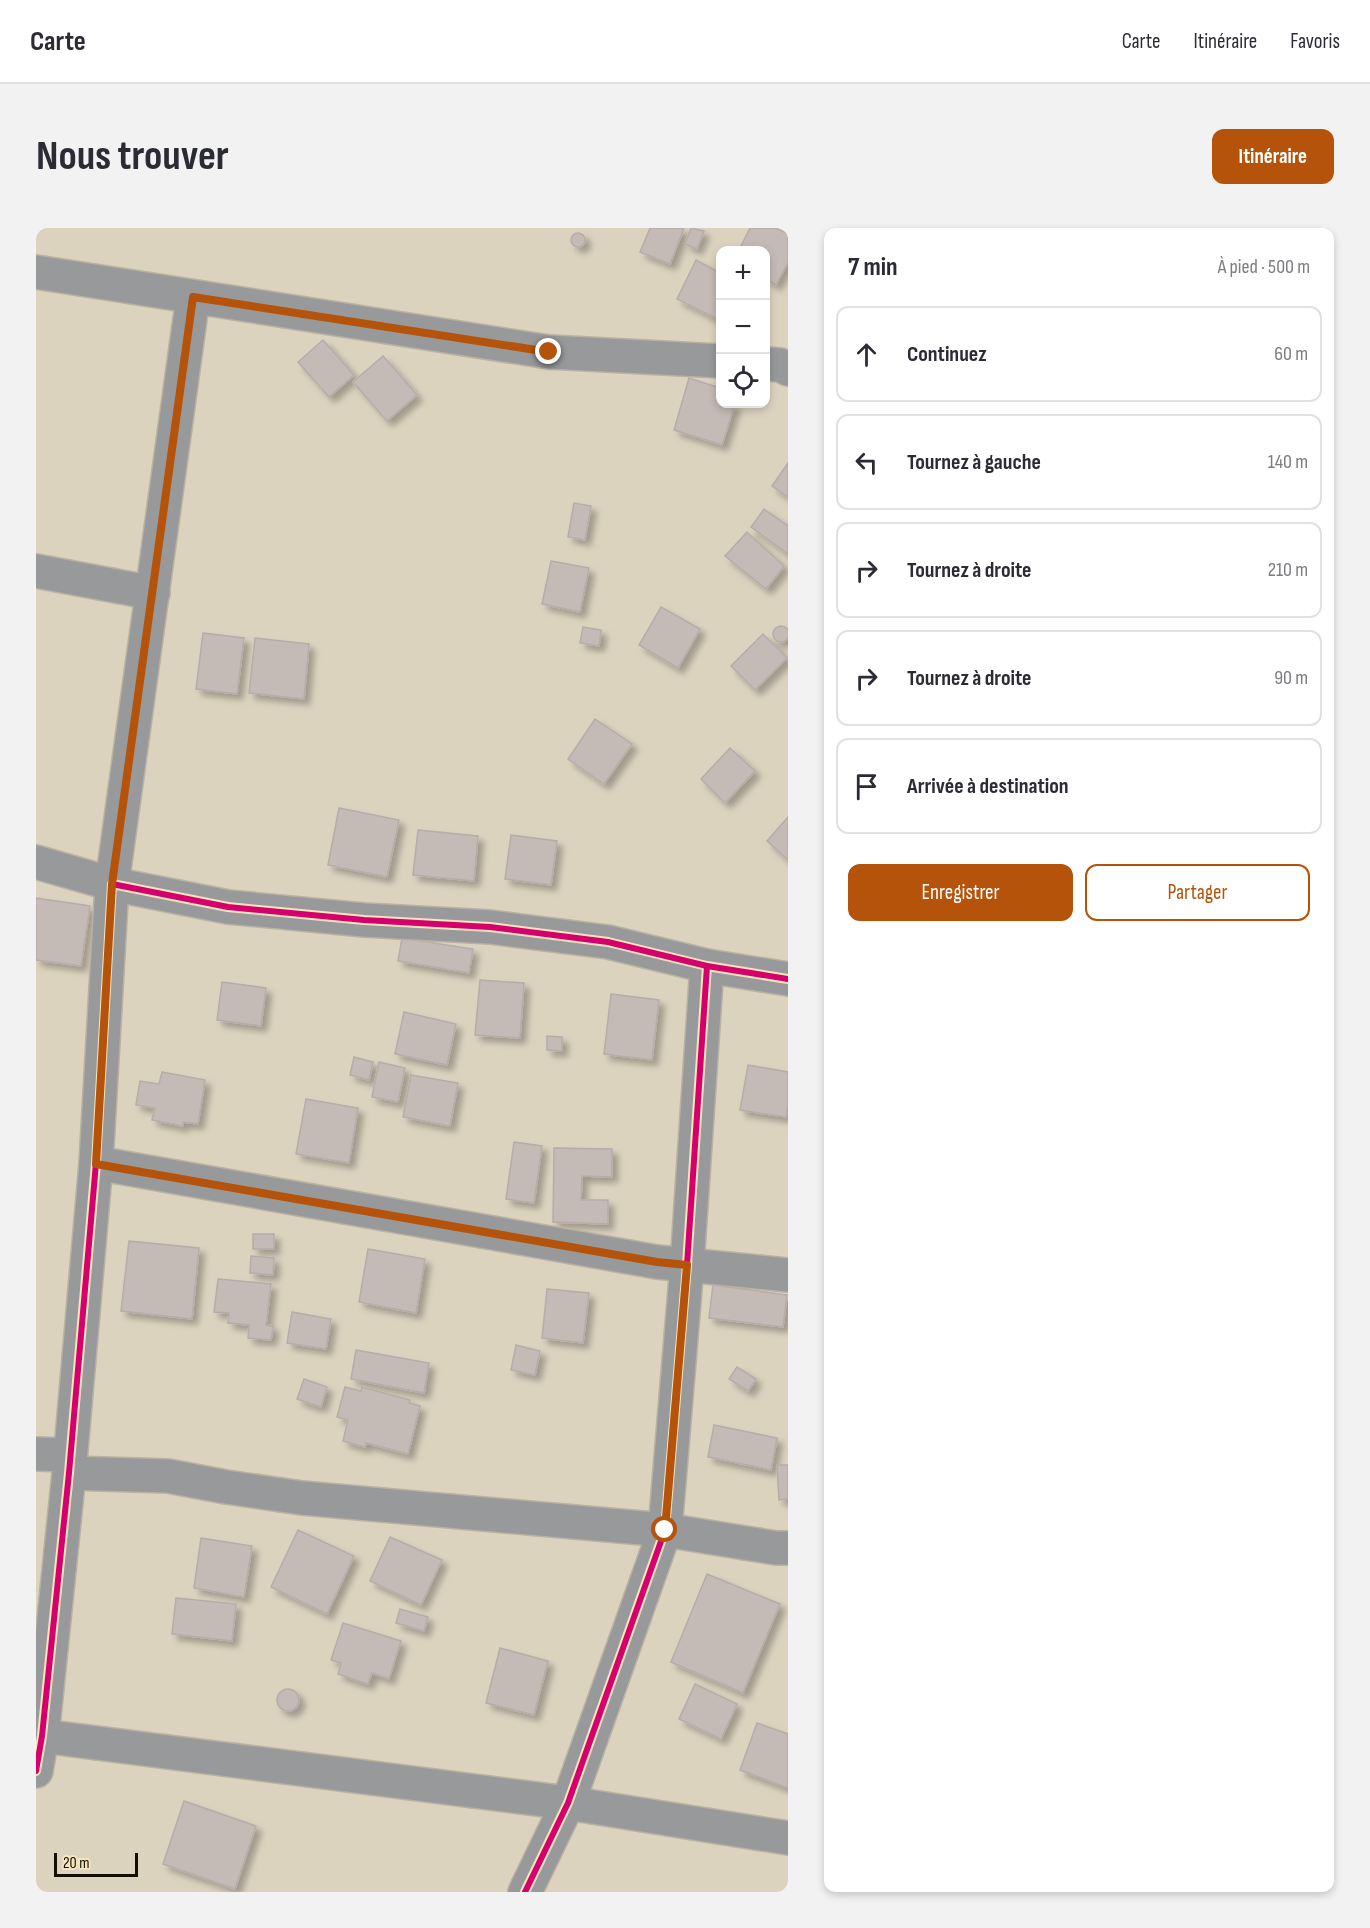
<!DOCTYPE html>
<html lang="fr">
<meta charset="utf-8">
<style>
body{margin:0;font-family:"Sofia Sans Condensed",sans-serif;background:#f2f2f3;color:#2b2b33}
.controls{position:absolute;right:18px;top:18px;display:grid;overflow:hidden;border-radius:12px;box-shadow:0 3px 9px #0003}
.controls button{width:54px;height:54px;display:grid;place-items:center;padding:0;border:0;border-bottom:2px solid #e1e1e2;background:#fff;color:#2b2b33;font:30px sans-serif}
.scale{position:absolute;left:18px;bottom:15px;width:84px;box-sizing:border-box;padding-left:6px;border:3px solid #130d02;border-top:0;font-size:16px;line-height:21px;white-space:nowrap;color:#130d02;-webkit-text-stroke:4px #f6e6bf;paint-order:stroke}
.stop{position:absolute;width:18px;height:18px;margin:-14px;border:4px solid #b45309;border-radius:50%;background:#fff}
.stop.end{background:#b45309;border-color:#fff;box-shadow:0 2px 6px #0008}
.list{margin:0;padding:0;list-style:none}
h2{display:flex;justify-content:space-between;align-items:center;height:78px;margin:0;padding:0 24px;font-size:26px}
h2 small{font-size:20px;font-weight:400;color:#7c7c81}
.list li{display:grid;grid-template-columns:39px 1fr auto;gap:18px;align-items:center;box-sizing:border-box;height:96px;margin:0 12px 12px;padding:0 12px;border:2px solid #e1e1e2;border-radius:12px}
.list b{display:block;font-size:22px;white-space:nowrap}
.list em{font-size:20px;font-style:normal;color:#7c7c81}
.actions{display:flex;gap:12px;padding:18px 24px}
.actions a{flex:1;padding:14px 0;border:2px solid #b45309;border-radius:12px;text-align:center;font-size:21px;color:#b45309}
.actions .main{background:#b45309;color:#fff}
.icon{flex:none;width:33px;height:33px;fill:none;stroke:currentColor;stroke-width:2;stroke-linecap:round;stroke-linejoin:round}
.map{position:relative;flex:none;width:752px;height:1664px;overflow:hidden;border-radius:12px}
header{display:flex;align-items:center;gap:36px;box-sizing:border-box;height:84px;padding:0 30px;background:#fff;border-bottom:2px solid #e1e1e2}
header strong{font-size:28px}
nav{display:flex;gap:33px;margin-inline-start:auto;font-size:21px}
.intro{display:flex;align-items:center;justify-content:space-between;box-sizing:border-box;height:144px;padding:0 36px}
h1{margin:0;font-size:42px}
.button{padding:15px 27px;border-radius:12px;background:#b45309;color:#fff;font-size:21px;font-weight:700}
main{display:flex;gap:36px;padding:0 36px}
aside{flex:1;background:#fff;border-radius:12px;box-shadow:0 3px 9px #0003}
.map>svg:first-child{display:block}
.building{fill:#c4bab6;stroke:#b6aca9;stroke-width:1.5;filter:url(#shadow)}
.lines{fill:none;stroke-linecap:round;stroke-linejoin:round}
.minor-casing{stroke:#b9b2a3;stroke-width:36}
.minor{stroke:#98999a;stroke-width:33}
.cycleway-casing{stroke:#f6e6bf;stroke-width:10}
.cycleway{stroke:#d6006c;stroke-width:6}
.route{stroke:#b45309;stroke-width:8}
</style>
<header>
<strong>Carte</strong>
<nav><a>Carte</a><a>Itinéraire</a><a>Favoris</a></nav>
</header>
<div class="intro"><h1>Nous trouver</h1><a class="button">Itinéraire</a></div>
<main>
<div class="map">
<svg width="752" height="1664" viewBox="0 0 752 1664">
<defs>
<filter id="shadow"><feDropShadow dx="5.5" dy="5.5" stdDeviation="3" flood-color="#0004"/></filter>
</defs>
<rect width="100%" height="100%" fill="#dcd3bf"/>
<!-- building -->
<g class="building">
<polygon points="614,0 648,0 634,36 604,24"/>
<polygon points="655,0 668,3 661,21 649,16"/>
<polygon points="714,0 740,0 752,6 752,34 740,57 730,51 730,22 703,22"/>
<circle cx="542" cy="12" r="7"/>
<polygon points="660,32 684,45 684,88 683,92 641,71"/>
<polygon points="287,112 318,147 293,169 262,134"/>
<polygon points="347,128 381,167 351,193 317,154"/>
<polygon points="653,150 684,160 684,176 699,176 686,217 638,202"/>
<polygon points="752,235 752,269 736,258"/>
<polygon points="538,275 555,278 549,312 532,309"/>
<polygon points="728,281 752,298 752,326 715,299"/>
<polygon points="711,304 748,338 730,361 689,328"/>
<polygon points="515,333 553,340 544,384 506,376"/>
<polygon points="625,379 664,401 642,440 603,417"/>
<circle cx="745" cy="406" r="8"/>
<polygon points="547,399 565,402 563,418 544,415"/>
<polygon points="167,405 208,410 201,466 160,461"/>
<polygon points="727,406 751,430 719,462 695,438"/>
<polygon points="219,410 273,416 268,471 213,465"/>
<polygon points="559,491 596,516 568,556 532,531"/>
<polygon points="694,520 719,543 689,575 665,551"/>
<polygon points="303,580 363,592 351,649 292,637"/>
<polygon points="752,589 752,632 731,613"/>
<polygon points="382,602 442,608 438,653 377,647"/>
<polygon points="475,607 521,613 515,657 469,651"/>
<polygon points="0,670 54,678 45,738 0,732"/>
<polygon points="366,710 437,721 433,745 362,733"/>
<polygon points="444,752 488,755 484,810 439,807"/>
<polygon points="186,754 230,760 225,798 181,792"/>
<polygon points="575,766 623,772 616,832 568,826"/>
<polygon points="368,784 420,796 411,837 359,826"/>
<polygon points="511,808 526,809 526,823 511,822"/>
<polygon points="318,829 337,834 333,852 314,847"/>
<polygon points="343,834 369,840 362,874 336,869"/>
<polygon points="712,837 752,844 752,877 750,889 704,882"/>
<polygon points="126,844 169,852 162,896 147,894 147,898 116,892 119,880 100,877 104,853 123,856"/>
<polygon points="375,847 422,855 414,898 367,889"/>
<polygon points="270,871 322,880 313,935 260,926"/>
<polygon points="478,914 506,918 498,975 470,971"/>
<polygon points="518,920 576,921 576,949 546,948 545,972 572,972 572,996 517,994"/>
<rect x="217" y="1006" width="21" height="15"/>
<polygon points="93,1013 163,1020 156,1091 85,1083"/>
<polygon points="332,1021 389,1031 380,1085 323,1074"/>
<polygon points="215,1028 238,1030 237,1047 214,1045"/>
<polygon points="182,1051 235,1056 230,1097 237,1098 235,1112 212,1110 213,1097 192,1095 193,1085 178,1084"/>
<polygon points="677,1057 751,1067 747,1099 673,1090"/>
<polygon points="511,1061 553,1065 547,1115 506,1110"/>
<polygon points="256,1084 295,1091 290,1121 251,1115"/>
<polygon points="480,1117 504,1123 499,1147 475,1142"/>
<polygon points="320,1122 393,1135 388,1165 315,1151"/>
<polygon points="701,1139 720,1151 712,1163 693,1151"/>
<polygon points="268,1151 291,1159 285,1179 261,1171"/>
<polygon points="309,1159 325,1163 326,1159 374,1172 373,1175 384,1178 372,1226 330,1215 329,1219 307,1213 312,1192 301,1189"/>
<polygon points="678,1197 741,1210 735,1242 672,1229"/>
<polygon points="741,1237 752,1237 752,1271 743,1272"/>
<polygon points="262,1302 318,1328 291,1386 235,1359"/>
<polygon points="354,1309 406,1332 385,1377 334,1353"/>
<polygon points="165,1310 216,1318 208,1369 158,1360"/>
<polygon points="671,1346 744,1376 707,1465 635,1434"/>
<polygon points="140,1370 200,1376 196,1413 136,1406"/>
<polygon points="364,1381 392,1389 388,1403 360,1395"/>
<polygon points="307,1395 365,1413 353,1451 336,1445 332,1456 302,1446 305,1435 295,1432"/>
<polygon points="464,1420 512,1433 498,1487 450,1475"/>
<polygon points="659,1456 701,1476 685,1511 643,1491"/>
<circle cx="252" cy="1472" r="11"/>
<polygon points="721,1495 752,1506 752,1560 704,1542"/>
<polygon points="148,1573 220,1598 199,1661 127,1636"/>
</g>
<g class="lines">
<defs>
<g id="minor">
<polyline points="0,44 513,124 684,133"/>
<polyline points="730,136 744,137 752,141"/>
<polyline points="0,343 117,365"/>
<polyline points="0,634 76,656 157,69"/>
<polyline points="60,935 621,1034 752,1047"/>
<polyline points="0,1226 33,1227"/>
<polyline points="33,1245 132,1248 190,1259 266,1270 629,1302 740,1320 752,1320"/>
<polyline points="6,1508 532,1575 752,1610"/>
<polyline points="0,1543 6,1508 33,1245 60,935 76,656 192,679 328,692 454,699 572,714 671,738 752,751"/>
<polyline points="489,1664 532,1575 629,1302 651,1037 671,738"/>
</g>
</defs>
<!-- minor casing -->
<use href="#minor" class="minor-casing"/>
<!-- minor -->
<use href="#minor" class="minor"/>
<defs>
<g id="cycleway">
<polyline points="0,1543 6,1508 33,1245 60,935 76,656 192,679 328,692 454,699 572,714 671,738 752,751"/>
<polyline points="489,1664 532,1575 629,1302 651,1037 671,738"/>
</g>
</defs>
<!-- cycleway casing -->
<use href="#cycleway" class="cycleway-casing"/>
<!-- cycleway -->
<use href="#cycleway" class="cycleway"/>
</g>
<g class="lines">
<!-- route -->
<polyline class="route" points="513,124 157,69 76,656 60,936 621,1034 651,1037 629,1302"/>
</g>
</svg>
<div class="controls">
<button>+</button>
<button>−</button>
<button><svg class="icon" aria-label="locate" viewBox="0 0 24 24"><circle cx="12" cy="12" r="6"/><path d="M12 2v4M12 18v4M2 12h4M18 12h4"/></svg></button>
</div>
<div class="scale">20 m</div>
<div class="stop" style="left:629px;top:1302px"></div>
<div class="stop end" style="left:513px;top:124px"></div>
</div>
<aside>
<h2>7 min<small>À pied · 500 m</small></h2>
<ul class="list">
<li><svg class="icon" aria-label="ahead" viewBox="0 0 24 24"><path d="M12 20V5M6 11l6-6 6 6"/></svg><div><b>Continuez</b></div><em>60 m</em></li>
<li><svg class="icon" aria-label="left" viewBox="0 0 24 24"><path d="M17 20v-9H6M10 6l-5 5 5 5"/></svg><div><b>Tournez à gauche</b></div><em>140 m</em></li>
<li><svg class="icon" aria-label="right" viewBox="0 0 24 24"><path d="M7 20v-9h11M14 6l5 5-5 5"/></svg><div><b>Tournez à droite</b></div><em>210 m</em></li>
<li><svg class="icon" aria-label="right" viewBox="0 0 24 24"><path d="M7 20v-9h11M14 6l5 5-5 5"/></svg><div><b>Tournez à droite</b></div><em>90 m</em></li>
<li><svg class="icon" aria-label="arrive" viewBox="0 0 24 24"><path d="M6 21V4h12l-3 4 3 4H6"/></svg><div><b>Arrivée à destination</b></div></li>
</ul>
<div class="actions"><a class="main">Enregistrer</a><a>Partager</a></div>
</aside>
</main>
